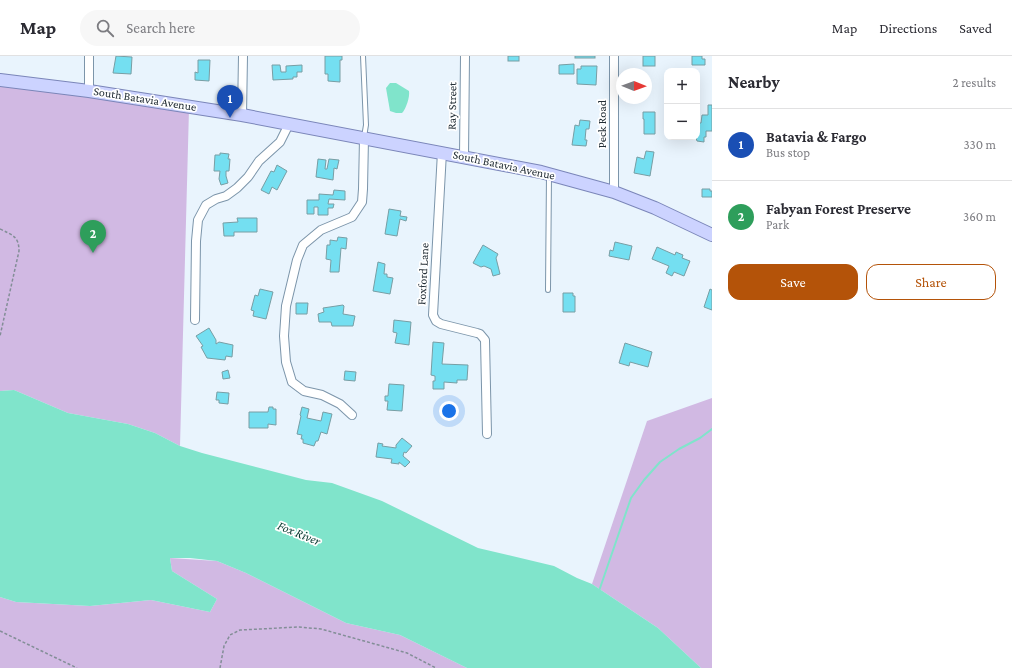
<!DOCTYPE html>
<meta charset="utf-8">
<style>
body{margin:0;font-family:"Crimson Pro",serif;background:#f7f7f7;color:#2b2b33}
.controls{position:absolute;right:12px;top:12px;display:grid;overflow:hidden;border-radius:8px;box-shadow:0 4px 16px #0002}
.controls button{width:36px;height:36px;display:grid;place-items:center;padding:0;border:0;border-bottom:1px solid #e1e1e2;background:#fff;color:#2b2b33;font:20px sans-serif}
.compass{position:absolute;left:616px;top:12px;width:36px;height:36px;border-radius:50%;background:#fff;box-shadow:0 4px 16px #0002;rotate:91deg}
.you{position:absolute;left:449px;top:355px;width:14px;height:14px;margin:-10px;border:3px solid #fff;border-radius:50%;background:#1a73e8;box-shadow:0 0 0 6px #1a73e833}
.badge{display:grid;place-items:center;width:26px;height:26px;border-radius:50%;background:#b45309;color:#fff;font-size:13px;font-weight:700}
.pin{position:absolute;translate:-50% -33px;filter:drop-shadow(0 1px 2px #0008)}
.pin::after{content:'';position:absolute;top:21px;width:14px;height:12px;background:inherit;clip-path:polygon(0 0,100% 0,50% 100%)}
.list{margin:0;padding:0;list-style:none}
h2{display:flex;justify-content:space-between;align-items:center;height:52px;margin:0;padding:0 16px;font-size:17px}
h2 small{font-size:13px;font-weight:400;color:#7c7c81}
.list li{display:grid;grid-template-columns:26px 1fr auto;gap:12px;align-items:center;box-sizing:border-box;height:72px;padding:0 16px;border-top:1px solid #e1e1e2}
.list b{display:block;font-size:15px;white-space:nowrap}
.list p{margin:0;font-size:13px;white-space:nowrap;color:#7c7c81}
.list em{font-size:13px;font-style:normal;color:#7c7c81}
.actions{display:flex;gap:8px;padding:12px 16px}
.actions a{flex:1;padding:9px 0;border:1px solid #b45309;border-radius:12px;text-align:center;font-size:14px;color:#b45309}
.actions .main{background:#b45309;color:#fff}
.icon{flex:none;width:22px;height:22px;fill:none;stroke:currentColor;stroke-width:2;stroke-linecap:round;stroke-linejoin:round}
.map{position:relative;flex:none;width:712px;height:612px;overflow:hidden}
header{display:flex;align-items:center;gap:24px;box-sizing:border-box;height:56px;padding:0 20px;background:#fff;border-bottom:1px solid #e1e1e2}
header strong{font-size:19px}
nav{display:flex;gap:22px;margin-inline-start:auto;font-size:14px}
.search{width:280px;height:36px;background:#f7f7f7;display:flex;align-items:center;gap:10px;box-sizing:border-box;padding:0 14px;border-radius:22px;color:#7c7c81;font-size:15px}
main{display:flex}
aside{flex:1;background:#fff}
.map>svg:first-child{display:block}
.green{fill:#d1b9e3}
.water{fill:#80e4cb}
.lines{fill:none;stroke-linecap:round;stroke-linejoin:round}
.stream{stroke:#80e4cb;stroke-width:2}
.building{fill:#74dff1;stroke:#789ea4}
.service-casing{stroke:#7c95aa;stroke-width:6}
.minor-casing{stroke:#7c95aa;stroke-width:10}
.primary-casing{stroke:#7b86b9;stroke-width:14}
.path{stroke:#838e97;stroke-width:1.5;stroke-dasharray:3 2;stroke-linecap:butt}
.service{stroke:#fff;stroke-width:4}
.minor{stroke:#fff;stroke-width:8}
.primary{stroke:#ccd3ff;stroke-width:12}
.labels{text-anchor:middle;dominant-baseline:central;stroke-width:3.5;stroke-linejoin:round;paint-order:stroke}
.street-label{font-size:12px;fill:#232e36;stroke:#fff}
.water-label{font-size:13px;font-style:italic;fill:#093930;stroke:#fff}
</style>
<header>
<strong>Map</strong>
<div class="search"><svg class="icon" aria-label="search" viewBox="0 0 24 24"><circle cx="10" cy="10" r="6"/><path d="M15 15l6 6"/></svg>Search here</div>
<nav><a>Map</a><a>Directions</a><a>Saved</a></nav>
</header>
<main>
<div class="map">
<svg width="712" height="612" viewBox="0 0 712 612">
<rect width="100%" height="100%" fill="#e9f4fd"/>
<!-- green -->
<g class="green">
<polygon points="0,30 189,53 180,390 155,377 128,368 68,357 14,334 0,335"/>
<polygon points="712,342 712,612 701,612 658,572 592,528 647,365"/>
<polygon points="170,502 217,505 246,517 346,567 400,579 467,612 0,612 0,541 16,546 90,550 151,544 210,556 217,543 172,515"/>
</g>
<!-- water -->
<g class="water">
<path d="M390 27H396L409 35C410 41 406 53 402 57H396L390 55 386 32Z"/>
<polygon points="14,334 68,357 128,368 155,377 180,390 202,397 306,424 332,427 382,445 478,492 554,510 577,522 592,528 658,572 701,612 467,612 400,579 346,567 246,517 217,505 190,502 170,502 172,515 217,543 210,556 151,544 90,550 16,546 0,541 0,335"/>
</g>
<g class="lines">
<!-- stream -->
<polyline class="stream" points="599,535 631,442 644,424 660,406 679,393 700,382 712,373"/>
</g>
<!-- building -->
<g class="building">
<polygon points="116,0 132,1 131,18 113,17"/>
<polygon points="325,0 342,0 342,4 340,4 340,26 328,25 328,18 325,18"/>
<rect x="508" y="0" width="11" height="5"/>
<rect x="575" y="0" width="20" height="2"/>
<rect x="643" y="0" width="12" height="10"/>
<polygon points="692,0 702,0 702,3 705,3 705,9 692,9"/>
<polygon points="198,4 210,4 209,25 195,24 195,16 198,17"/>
<polygon points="574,8 574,18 559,18 559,9"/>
<polygon points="272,9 280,9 281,16 286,16 286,10 302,9 302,16 297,16 297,21 293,21 293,23 273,24"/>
<polygon points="581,10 597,10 596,29 577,28 577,13 581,13"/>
<polygon points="708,49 712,49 712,75 706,75 706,81 704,81 704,86 697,85 696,82 692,81 697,81 697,67 701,67 702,59 708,59"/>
<polygon points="643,56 655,56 655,78 644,78 644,63 643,63"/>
<polygon points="580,64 590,65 589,73 586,73 585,84 587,84 586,90 572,89 575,69 579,70"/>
<polygon points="646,95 654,96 650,120 634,117 637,101 644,103"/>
<polygon points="220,97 229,98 228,103 230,103 229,115 226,115 226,120 228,127 221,129 219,123 220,115 214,115 215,99 220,99"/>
<polygon points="318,103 326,104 325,113 327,113 329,103 339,104 337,113 334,112 333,124 316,121"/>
<polygon points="277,109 287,115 277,134 272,131 269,138 261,134 271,115 274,116"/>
<polygon points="702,133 710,133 710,135 712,135 712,141 702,141"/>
<polygon points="334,134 345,135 345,144 329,143 328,148 334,148 333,152 328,152 328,159 318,159 318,151 314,151 314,158 307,158 307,144 319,144 319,138 333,139"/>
<polygon points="389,153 401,155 400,160 407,161 406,165 400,163 397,180 385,178"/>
<polygon points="237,162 257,162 257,176 234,176 234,180 224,180 223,167 238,166"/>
<polygon points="338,181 347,182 346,193 341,192 339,216 330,216 331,204 326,203 327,189 330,189 330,184 337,185"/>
<polygon points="615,186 632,190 629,204 609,200 610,194 613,195"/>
<polygon points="483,189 498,198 496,202 500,218 493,220 491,213 484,210 481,211 473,207"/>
<polygon points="657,191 675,199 676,196 683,199 682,202 690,205 684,220 674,216 672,220 666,217 669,210 652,203"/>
<polygon points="378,206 385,208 384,218 387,218 387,221 393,222 390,238 373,235"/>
<polygon points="260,233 273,236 266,263 253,260 254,255 251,254 255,239 258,240"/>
<polygon points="710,233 712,234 712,254 704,251"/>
<polygon points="563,237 573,237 573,240 575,240 575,256 563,256"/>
<polygon points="296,247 308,247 307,258 296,258"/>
<polygon points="343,249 344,250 343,258 355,260 353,270 332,270 331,266 319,266 318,258 324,256 323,252"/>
<polygon points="394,264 411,266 409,289 395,287 397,277 393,276"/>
<polygon points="209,272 216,284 216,288 219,286 233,289 232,301 226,300 225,304 207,302 201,291 203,290 196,280"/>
<polygon points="433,286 444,287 442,308 468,309 467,324 457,324 457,327 444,326 444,333 433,333 433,325 435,325 435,320 431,319"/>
<polygon points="625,287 652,296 648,311 630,306 629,310 619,307"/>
<polygon points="228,314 230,322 223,323 222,316"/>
<polygon points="345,315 356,316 355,325 344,324"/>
<polygon points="389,328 404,329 402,355 387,354 388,345 385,345 385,340 388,340"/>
<polygon points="217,336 229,337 228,348 219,347 219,344 216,344"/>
<polygon points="269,351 273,351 273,353 276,353 276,369 268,368 268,372 249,372 249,356 268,356"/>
<polygon points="302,351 309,353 307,362 321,365 323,356 332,358 327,378 321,376 318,385 316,385 314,390 303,387 303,383 301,383 302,379 297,378 301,360 300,359"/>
<polygon points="402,382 412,390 406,397 404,396 403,400 410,406 405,411 399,406 399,408 391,407 392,403 376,401 378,387 383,388 382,390 396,392 396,389"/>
</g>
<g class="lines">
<defs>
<g id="service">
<polyline points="363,0 366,69 364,81"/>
<polyline points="548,234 549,119"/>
</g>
<g id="minor">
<polyline points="89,35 89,0"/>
<polyline points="242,59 243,0"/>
<polyline points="442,96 433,259 436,265 441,268 477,277 480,278 485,284 487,378"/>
<polyline points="464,100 465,0"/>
<polyline points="614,136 614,0"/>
<polyline points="195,264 196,185 198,164 206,149 216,143 226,140 237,132 248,121 259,105 280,86 289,68"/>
<polyline points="352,359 340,348 322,339 304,335 292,326 286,306 284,280 286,250 297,204 303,189 321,174 352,161 362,146 363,133 364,82"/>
</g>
<polyline id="primary" points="0,24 89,35 242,59 541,116 614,136 655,152 712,179"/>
</defs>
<!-- service casing -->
<use href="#service" class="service-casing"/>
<!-- minor casing -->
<use href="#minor" class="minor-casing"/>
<!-- primary casing -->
<use href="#primary" class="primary-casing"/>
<!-- path -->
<g class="path">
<path d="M0 173C12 179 19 180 19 195L0 280"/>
<polyline points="0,575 77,612"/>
<polyline points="220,612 224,590 230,579 240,574 299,571 321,573 407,597 436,612"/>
</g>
<!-- service -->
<use href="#service" class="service"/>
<!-- minor -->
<use href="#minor" class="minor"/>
<!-- primary -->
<use href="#primary" class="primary"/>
</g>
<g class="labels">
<!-- street labels -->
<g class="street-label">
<text transform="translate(145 43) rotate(9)">South Batavia Avenue</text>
<text transform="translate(452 50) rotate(-89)">Ray Street</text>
<text transform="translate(602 68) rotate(-90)">Peck Road</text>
<text transform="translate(504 109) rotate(12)">South Batavia Avenue</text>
<text transform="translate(423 218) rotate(-87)">Foxford Lane</text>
</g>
<!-- water labels -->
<g class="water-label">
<text transform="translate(299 477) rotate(22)">Fox River</text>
</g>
</g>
</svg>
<div class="controls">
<button>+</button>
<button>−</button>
</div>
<svg class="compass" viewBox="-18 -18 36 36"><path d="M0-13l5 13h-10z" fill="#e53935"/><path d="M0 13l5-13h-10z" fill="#7c7c81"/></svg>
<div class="you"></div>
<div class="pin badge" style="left:230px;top:62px;background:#1a4fb4">1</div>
<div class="pin badge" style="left:93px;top:197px;background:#2e9e5b">2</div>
</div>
<aside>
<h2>Nearby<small>2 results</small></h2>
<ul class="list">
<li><span class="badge" style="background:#1a4fb4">1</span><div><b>Batavia &amp; Fargo</b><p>Bus stop</p></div><em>330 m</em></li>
<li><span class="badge" style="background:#2e9e5b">2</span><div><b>Fabyan Forest Preserve</b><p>Park</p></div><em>360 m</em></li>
</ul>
<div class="actions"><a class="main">Save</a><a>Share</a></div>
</aside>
</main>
